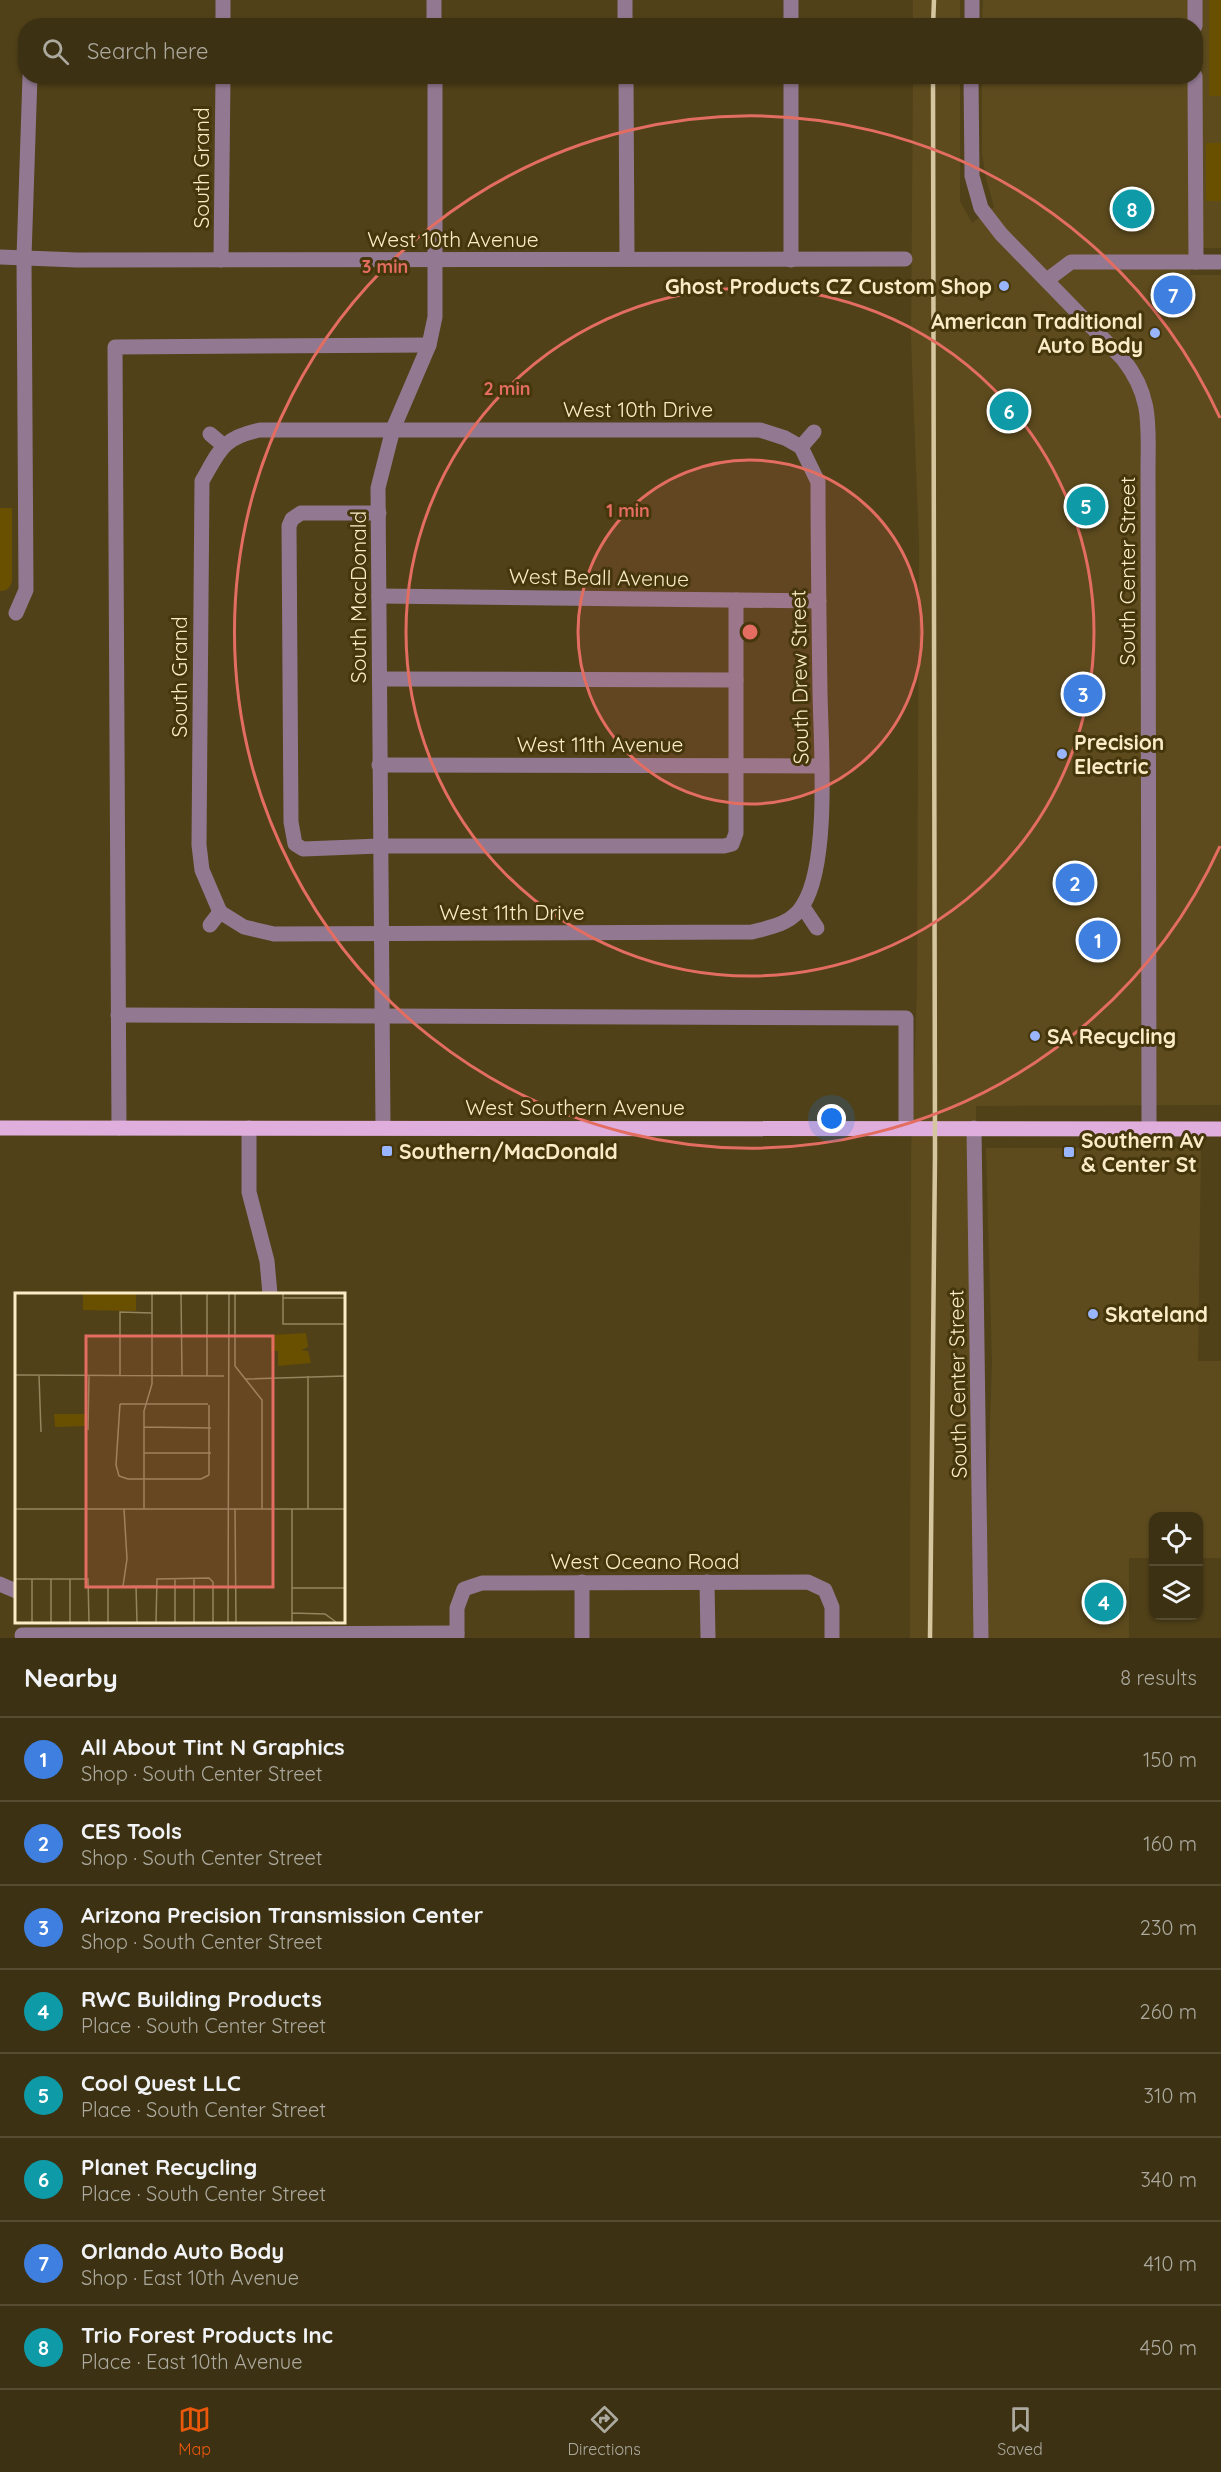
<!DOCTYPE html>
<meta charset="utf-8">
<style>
body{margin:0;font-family:Quicksand,sans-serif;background:#43391b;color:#f1f3f6}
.controls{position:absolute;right:18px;bottom:18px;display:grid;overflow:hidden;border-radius:12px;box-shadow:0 2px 4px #0004}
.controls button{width:54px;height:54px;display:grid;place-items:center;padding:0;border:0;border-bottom:2px solid #554c32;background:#3c3112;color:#f1f3f6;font:30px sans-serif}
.you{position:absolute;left:832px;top:1119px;width:21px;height:21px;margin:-15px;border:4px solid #fff;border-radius:50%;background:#1a73e8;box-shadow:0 0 0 9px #1a73e833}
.badge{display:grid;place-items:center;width:39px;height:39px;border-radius:50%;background:#ea580c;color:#fff;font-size:20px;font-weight:700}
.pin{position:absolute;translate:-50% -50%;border:3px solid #fff;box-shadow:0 2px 6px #0006}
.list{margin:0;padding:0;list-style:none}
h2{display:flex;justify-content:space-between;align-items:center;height:78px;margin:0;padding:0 24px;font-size:26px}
h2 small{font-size:20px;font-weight:400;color:#aca99f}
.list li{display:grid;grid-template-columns:39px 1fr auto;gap:18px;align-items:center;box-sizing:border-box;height:84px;padding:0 24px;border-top:2px solid #554c32}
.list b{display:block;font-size:22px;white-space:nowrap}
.list p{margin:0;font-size:20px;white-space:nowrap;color:#aca99f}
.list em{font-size:20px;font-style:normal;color:#aca99f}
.icon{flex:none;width:33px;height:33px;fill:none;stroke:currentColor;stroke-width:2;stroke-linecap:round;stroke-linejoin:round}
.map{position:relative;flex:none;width:1221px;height:1638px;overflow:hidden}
.search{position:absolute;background:#3c3112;box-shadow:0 2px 4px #0004;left:18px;right:18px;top:18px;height:66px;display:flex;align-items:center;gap:15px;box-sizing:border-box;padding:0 21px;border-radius:24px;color:#aca99f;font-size:22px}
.sheet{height:750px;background:#3c3112}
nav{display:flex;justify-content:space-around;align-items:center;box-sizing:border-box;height:84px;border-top:2px solid #554c32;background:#3c3112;font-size:16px;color:#aca99f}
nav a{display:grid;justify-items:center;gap:3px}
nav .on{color:#ea580c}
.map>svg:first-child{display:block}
.built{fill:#5d4b1e}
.green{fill:#695001}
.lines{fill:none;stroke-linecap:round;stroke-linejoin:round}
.minor{stroke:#927991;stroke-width:15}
.major{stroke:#dfaedd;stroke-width:15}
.rail{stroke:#d5c6a0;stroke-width:4.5}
.ring{fill:none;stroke:#e36d60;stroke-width:3}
.poi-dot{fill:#99b5fd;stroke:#45360c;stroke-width:2}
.labels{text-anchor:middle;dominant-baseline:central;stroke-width:6;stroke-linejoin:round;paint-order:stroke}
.street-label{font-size:21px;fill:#fbecc7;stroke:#45360c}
.poi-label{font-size:21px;font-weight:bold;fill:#fbecc7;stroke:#45360c;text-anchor:start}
.inset-road{fill:none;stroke:#94855e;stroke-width:1.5}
.view{fill:#e36d60;fill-opacity:0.15;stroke:#e36d60;stroke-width:3}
.inset-edge{fill:none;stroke:#fbecc7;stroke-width:3}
.centre{fill:#e36d60;stroke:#45360c;stroke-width:3}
.ring-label{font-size:18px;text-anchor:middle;font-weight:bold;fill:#e36d60;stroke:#45360c;stroke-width:6;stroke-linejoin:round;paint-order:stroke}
</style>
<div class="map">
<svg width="1221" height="1638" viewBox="0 0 1221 1638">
<rect width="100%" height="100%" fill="#504118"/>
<!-- built -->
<g class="built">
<rect x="913" y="0" width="47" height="25"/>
<polygon points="983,0 1188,0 1189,25 982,26"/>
<polygon points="1201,0 1221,0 1221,248 1202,248"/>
<polygon points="913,77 960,77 960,201 972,223 994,207 986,178 982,153 982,77 1189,77 1190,275 1221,275 1221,1105 976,1106 977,1638 910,1638 911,1153 917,993 919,543 911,340"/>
<polygon points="986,1148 1201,1148 1198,1361 1221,1361 1221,1558 1199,1558 1198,1516 1154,1516 1153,1558 1129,1558 1129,1638 983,1638 992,1362"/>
</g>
<!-- green -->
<g class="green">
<rect x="1209" y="0" width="12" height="96"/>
<rect x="1206" y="143" width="15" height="58"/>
<path d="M0 508H12V581C10 588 7 591 0 591Z"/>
</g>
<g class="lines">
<!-- minor -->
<g class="minor">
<polyline points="434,0 434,26"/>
<polyline points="625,0 625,26"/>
<polyline points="791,0 791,26"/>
<polyline points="1195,0 1195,26"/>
<polyline points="223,26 223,0"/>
<polyline points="972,26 972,0"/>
<polyline points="626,76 627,259"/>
<polyline points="791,76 791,260"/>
<path d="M971 76 972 176 981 208 1001 234 1123 359C1153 397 1148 427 1148 472L1149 1129"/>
<polyline points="1195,76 1196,262"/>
<polyline points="0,257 77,260 905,259"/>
<polyline points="221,260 223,76"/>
<polyline points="1047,280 1071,262 1221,262"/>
<polyline points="210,434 223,445"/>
<polyline points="801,447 814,432"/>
<polyline points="379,513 301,513 292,519 289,526 291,822 295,844 303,849 380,846 724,846 732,844 736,833 736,600"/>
<polyline points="379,596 819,601"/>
<polyline points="16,613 26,590 24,257 30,76"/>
<polyline points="380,679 736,680"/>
<polyline points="379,765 821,766"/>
<polyline points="803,907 817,928"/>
<path d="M220 912 244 927 274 934 752 932C771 927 792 924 803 905 830 863 821 745 820 693 819 623 818 553 818 482L801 447"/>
<path d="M220 912 202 870 199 845 202 481C220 450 222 438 260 430H760L785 438 801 447"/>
<polyline points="210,925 220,912"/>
<polyline points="118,1015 906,1018 906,1128"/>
<polyline points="383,1127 378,488 393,429 429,345 435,317 435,76"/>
<polyline points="119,1128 115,347 429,345"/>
<polyline points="249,1128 249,1192 267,1261 270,1294"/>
<polyline points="974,1128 981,1638"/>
<polyline points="582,1582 582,1638"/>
<polyline points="707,1582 708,1638"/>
<polyline points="0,1584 16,1591"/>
<polyline points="22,1635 457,1633"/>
<polyline points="457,1638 457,1608 464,1589 482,1583 808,1582 825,1590 832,1607 832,1638"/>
</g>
<!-- major -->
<polyline class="major" points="0,1128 1221,1129"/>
<!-- rail -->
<g class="rail">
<polyline points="933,26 934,0"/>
<polyline points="930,1638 935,1155 933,76"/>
</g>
</g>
<!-- distance rings -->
<circle cx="750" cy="632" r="172" fill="#e36d60" fill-opacity=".12"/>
<g class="ring">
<circle cx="750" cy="632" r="172"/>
<circle cx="750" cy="632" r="344"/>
<path d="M1220 846A516 516 0 1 1 1220 418"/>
</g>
<!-- markers -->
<g class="poi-dot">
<circle cx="1004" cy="286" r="6"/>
<circle cx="1155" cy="333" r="6"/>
<circle cx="1062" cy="754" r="6"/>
<circle cx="1035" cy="1036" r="6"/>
<rect x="381" y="1145" width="12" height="12" rx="3"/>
<rect x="1063" y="1146" width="12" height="12" rx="3"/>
<circle cx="1093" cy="1314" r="6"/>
</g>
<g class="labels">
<!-- street labels -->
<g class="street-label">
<text transform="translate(201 168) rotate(-90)">South Grand</text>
<text x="453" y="239">West 10th Avenue</text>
<text x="638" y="409">West 10th Drive</text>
<text transform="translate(1127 571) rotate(-90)">South Center Street</text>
<text transform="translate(599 577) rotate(1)">West Beall Avenue</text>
<text transform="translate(358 597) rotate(-90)">South MacDonald</text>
<text transform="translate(179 677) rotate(-90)">South Grand</text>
<text transform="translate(799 677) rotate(-91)">South Drew Street</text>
<text x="600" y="744">West 11th Avenue</text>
<text x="512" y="912">West 11th Drive</text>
<text x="575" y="1107">West Southern Avenue</text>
<text transform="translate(957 1384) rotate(-91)">South Center Street</text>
<text x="645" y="1561">West Oceano Road</text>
</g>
<!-- poi labels -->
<g class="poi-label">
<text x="992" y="286" text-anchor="end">Ghost Products CZ Custom Shop</text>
<text x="1143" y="321" text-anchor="end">American Traditional<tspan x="1143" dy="24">Auto Body</tspan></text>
<text x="1074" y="742">Precision<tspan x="1074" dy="24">Electric</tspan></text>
<text x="1047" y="1036">SA Recycling</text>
<text x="1081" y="1140">Southern Av<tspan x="1081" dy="24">&amp; Center St</tspan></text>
<text x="399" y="1151">Southern/MacDonald</text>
<text x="1105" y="1314">Skateland</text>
</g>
</g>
<!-- overview -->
<g transform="translate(15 1293)">
<rect width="330" height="330" fill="#504118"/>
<path d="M68 1H121V18L68 17ZM291 40 293 54 286 57 293 58 296 70 263 73V58H256V42ZM39 121H72L71 133 40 134Z" fill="#695001"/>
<path class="inset-road" d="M166 1 167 83M192 1V83M220 1V73L247 107V216M268 1V31H330M268 5H330M0 82 209 83M24 82 26 139M105 83V19L137 20M231 86 330 83M105 111H193M194 112V182M129 134 196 135M73 137 74 82M129 160H196M104 183 113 186H186L194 182M104 183 101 172 105 111M0 216H330M129 216V118L137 91V1M220 216 221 329M277 216V329M293 216V83M179 285V329M0 286H73L74 329M36 286V329M55 286V329M160 286V329M108 293 112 266 109 216M121 293 122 329M74 294 141 293M93 294V329M277 295H330M277 320 310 321 321 329M17 329V286M141 329 142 286 194 285 198 289V329M213 329 214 1"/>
<path class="view" d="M71 43H258V294H71Z"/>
<rect width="330" height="330" class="inset-edge"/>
</g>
<circle cx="750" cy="632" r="9" class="centre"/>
<g class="ring-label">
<text x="385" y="273">3 min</text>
<text x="507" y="395">2 min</text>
<text x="628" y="517">1 min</text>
</g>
</svg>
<div class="controls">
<button><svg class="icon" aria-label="locate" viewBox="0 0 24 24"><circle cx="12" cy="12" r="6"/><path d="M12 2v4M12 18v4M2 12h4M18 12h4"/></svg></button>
<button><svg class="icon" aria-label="layers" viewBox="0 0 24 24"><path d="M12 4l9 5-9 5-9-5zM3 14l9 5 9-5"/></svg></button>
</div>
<div class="you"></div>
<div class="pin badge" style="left:1098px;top:940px;background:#3f7fe0">1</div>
<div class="pin badge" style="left:1075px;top:883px;background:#3f7fe0">2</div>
<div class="pin badge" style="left:1083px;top:694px;background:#3f7fe0">3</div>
<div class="pin badge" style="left:1104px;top:1602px;background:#0f9aa8">4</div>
<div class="pin badge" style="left:1086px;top:506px;background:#0f9aa8">5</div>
<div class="pin badge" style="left:1009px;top:411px;background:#0f9aa8">6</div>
<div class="pin badge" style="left:1173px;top:295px;background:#3f7fe0">7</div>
<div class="pin badge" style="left:1132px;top:209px;background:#0f9aa8">8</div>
<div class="search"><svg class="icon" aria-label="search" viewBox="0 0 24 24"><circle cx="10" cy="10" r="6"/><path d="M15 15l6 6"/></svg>Search here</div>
</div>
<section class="sheet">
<h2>Nearby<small>8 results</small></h2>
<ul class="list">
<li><span class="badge" style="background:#3f7fe0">1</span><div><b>All About Tint N Graphics</b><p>Shop · South Center Street</p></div><em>150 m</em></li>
<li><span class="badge" style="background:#3f7fe0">2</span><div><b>CES Tools</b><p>Shop · South Center Street</p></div><em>160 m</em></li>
<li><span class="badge" style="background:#3f7fe0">3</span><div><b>Arizona Precision Transmission Center</b><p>Shop · South Center Street</p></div><em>230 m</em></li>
<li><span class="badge" style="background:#0f9aa8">4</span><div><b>RWC Building Products</b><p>Place · South Center Street</p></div><em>260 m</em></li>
<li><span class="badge" style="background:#0f9aa8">5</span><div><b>Cool Quest LLC</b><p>Place · South Center Street</p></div><em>310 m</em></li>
<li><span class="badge" style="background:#0f9aa8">6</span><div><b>Planet Recycling</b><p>Place · South Center Street</p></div><em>340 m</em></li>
<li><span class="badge" style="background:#3f7fe0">7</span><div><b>Orlando Auto Body</b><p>Shop · East 10th Avenue</p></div><em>410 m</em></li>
<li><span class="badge" style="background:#0f9aa8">8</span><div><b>Trio Forest Products Inc</b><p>Place · East 10th Avenue</p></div><em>450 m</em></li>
</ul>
</section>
<nav>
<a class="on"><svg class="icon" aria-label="map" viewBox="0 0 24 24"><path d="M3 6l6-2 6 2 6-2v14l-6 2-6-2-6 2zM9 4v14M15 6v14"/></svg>Map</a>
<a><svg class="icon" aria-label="directions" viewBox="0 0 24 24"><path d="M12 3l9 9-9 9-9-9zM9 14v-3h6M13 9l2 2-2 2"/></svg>Directions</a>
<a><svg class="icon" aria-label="saved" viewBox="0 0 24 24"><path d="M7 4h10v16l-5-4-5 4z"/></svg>Saved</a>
</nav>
